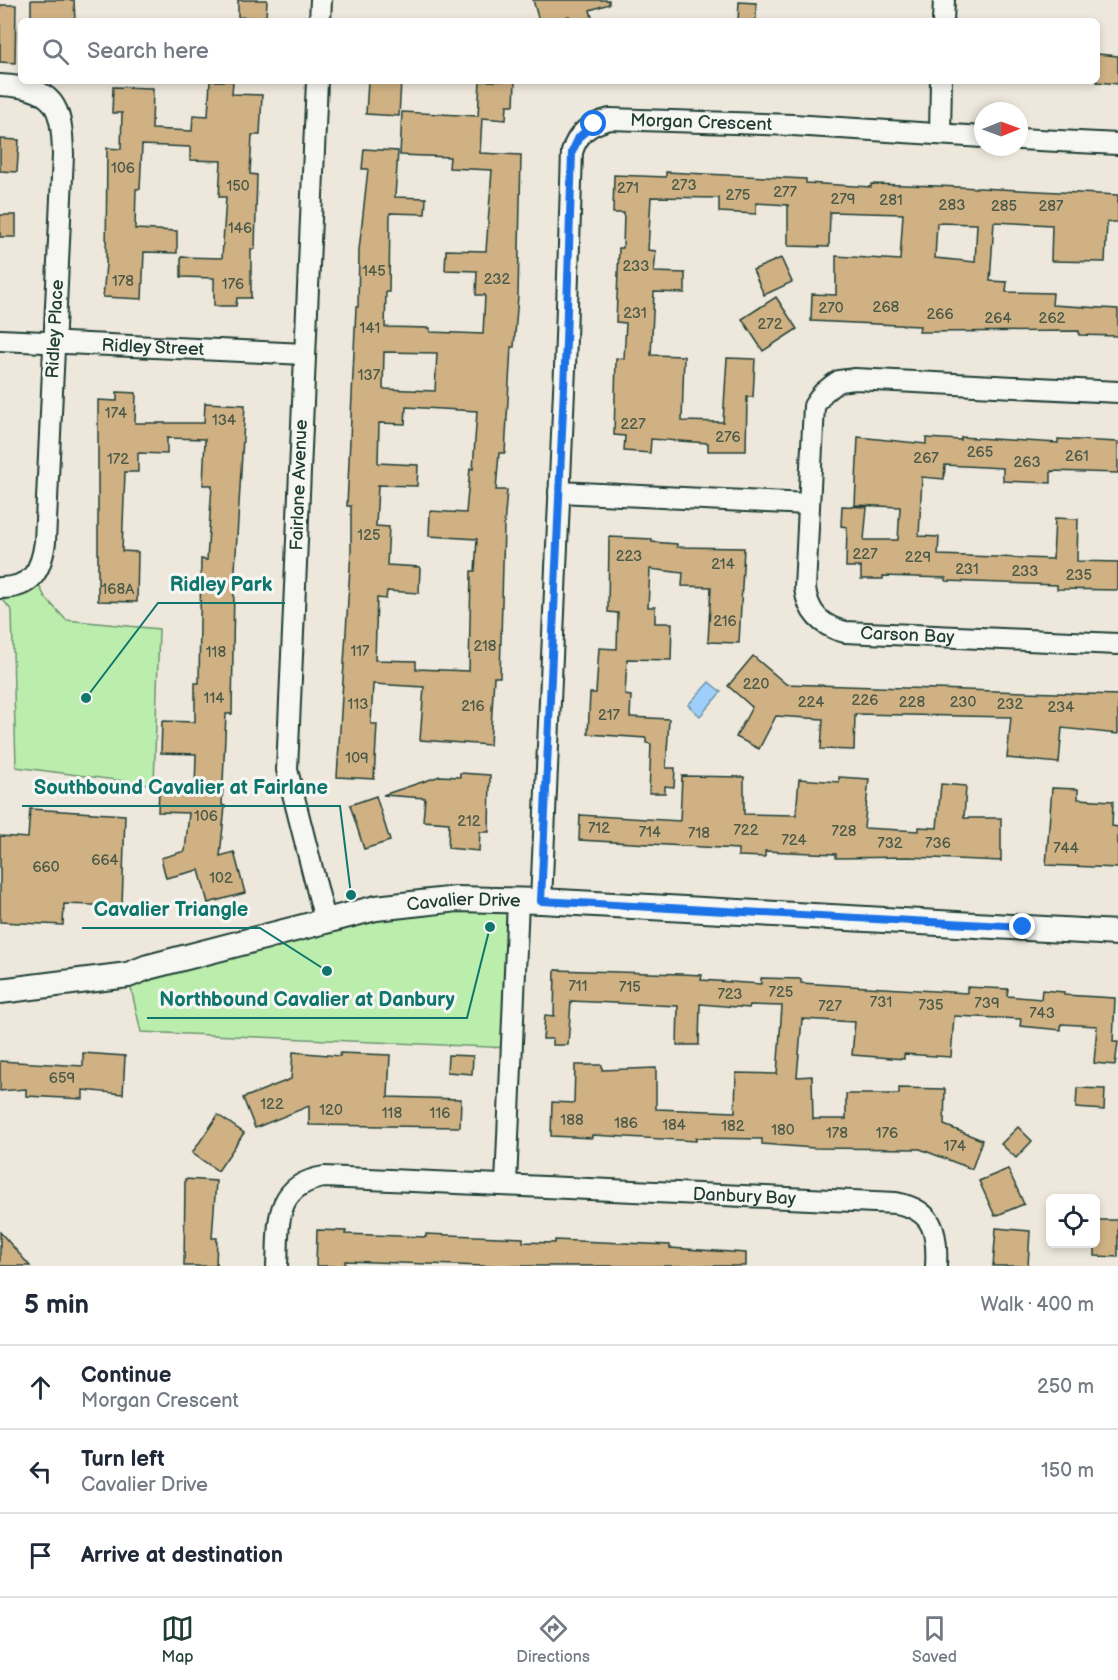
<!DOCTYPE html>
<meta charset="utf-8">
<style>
body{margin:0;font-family:"Balsamiq Sans",sans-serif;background:#f6f6f7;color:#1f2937}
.controls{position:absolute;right:18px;bottom:18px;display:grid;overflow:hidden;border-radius:9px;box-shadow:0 3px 9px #0003}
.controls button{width:54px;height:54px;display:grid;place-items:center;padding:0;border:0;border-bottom:2px solid #e0e1e3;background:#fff;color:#1f2937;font:30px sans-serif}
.compass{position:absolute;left:974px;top:102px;width:54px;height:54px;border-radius:50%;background:#fff;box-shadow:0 3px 9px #0003;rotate:89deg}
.stop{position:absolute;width:18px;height:18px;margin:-14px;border:4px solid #1a73e8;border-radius:50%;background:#fff}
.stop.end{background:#1a73e8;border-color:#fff;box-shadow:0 2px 6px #0008}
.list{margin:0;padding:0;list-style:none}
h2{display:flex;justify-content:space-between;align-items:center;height:78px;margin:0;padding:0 24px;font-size:26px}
h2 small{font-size:20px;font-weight:400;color:#747a83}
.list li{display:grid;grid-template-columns:39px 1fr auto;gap:18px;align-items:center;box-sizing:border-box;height:84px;padding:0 24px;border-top:2px solid #e0e1e3}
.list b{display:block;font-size:22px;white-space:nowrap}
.list p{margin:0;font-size:20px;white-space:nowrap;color:#747a83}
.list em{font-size:20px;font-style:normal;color:#747a83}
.icon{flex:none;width:33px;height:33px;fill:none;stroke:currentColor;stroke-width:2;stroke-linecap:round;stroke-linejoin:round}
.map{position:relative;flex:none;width:1118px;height:1266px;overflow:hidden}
.search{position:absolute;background:#fff;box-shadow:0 3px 9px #0003;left:18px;right:18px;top:18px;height:66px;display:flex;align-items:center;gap:15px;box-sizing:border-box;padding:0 21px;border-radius:9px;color:#747a83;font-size:22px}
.sheet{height:330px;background:#fff}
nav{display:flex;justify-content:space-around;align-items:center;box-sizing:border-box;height:84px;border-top:2px solid #e0e1e3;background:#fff;font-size:16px;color:#747a83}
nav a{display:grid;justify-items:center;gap:3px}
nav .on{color:#1f3d34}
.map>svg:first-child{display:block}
.green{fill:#bbedad;stroke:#6d9570;stroke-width:1.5}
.water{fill:#9ecffb;stroke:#6b95ab;stroke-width:1.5}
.building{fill:#cfb184;stroke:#1f3d34;stroke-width:1.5;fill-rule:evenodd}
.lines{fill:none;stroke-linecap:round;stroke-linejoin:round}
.minor-casing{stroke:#1f3d34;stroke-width:24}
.tertiary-casing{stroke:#1f3d34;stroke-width:28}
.minor{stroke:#f6f6f2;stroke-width:20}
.tertiary{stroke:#f6f6f2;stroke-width:24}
.route{stroke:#1a73e8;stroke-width:8}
.labels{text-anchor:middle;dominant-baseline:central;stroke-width:6;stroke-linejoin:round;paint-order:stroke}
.number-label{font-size:15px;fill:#4b5a48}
.street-label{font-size:18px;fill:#1f3d34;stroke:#f6f6f2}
.leader{fill:none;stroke:#0f766e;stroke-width:2}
.callout-dot{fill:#0f766e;stroke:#f6f6f2;stroke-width:2}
.callout-label{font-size:20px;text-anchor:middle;font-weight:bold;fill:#0f766e;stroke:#f6f6f2;stroke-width:6;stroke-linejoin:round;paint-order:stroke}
</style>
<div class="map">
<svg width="1118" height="1266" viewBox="0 0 1118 1266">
<rect width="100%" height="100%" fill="#eee8dc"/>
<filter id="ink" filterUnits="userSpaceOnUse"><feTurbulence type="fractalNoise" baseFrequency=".0167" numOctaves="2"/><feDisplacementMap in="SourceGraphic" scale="12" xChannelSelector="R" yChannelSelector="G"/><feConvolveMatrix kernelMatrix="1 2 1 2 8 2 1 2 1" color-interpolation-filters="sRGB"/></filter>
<g filter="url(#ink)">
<!-- green -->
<g class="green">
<polygon points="34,576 45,597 66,620 159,629 154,785 16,767 12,611 0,596"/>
<polygon points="518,901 512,1048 141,1032 128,975 325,920"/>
</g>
<!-- water -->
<polygon class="water" points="709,682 721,692 700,716 688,705"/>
<!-- building -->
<g class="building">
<polygon points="31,0 74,0 75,21 31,21"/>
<polygon points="238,0 267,0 266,18 238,17"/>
<polygon points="533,0 609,0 609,4 590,10 593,21 570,21 569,16 554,21 539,21"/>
<polygon points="739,2 756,3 756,21 738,21"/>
<polygon points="0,5 16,5 15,63 0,62"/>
<polygon points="1097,54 1118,56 1118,84 1097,82"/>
<polygon points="210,81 233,81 232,94 262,95 260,135 252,135 250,174 257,175 255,249 251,249 251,298 237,298 236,306 214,306 214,278 181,277 181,257 222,258 226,197 219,197 221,161 190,160 190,147 142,145 140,189 136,189 135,229 177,231 177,253 144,252 142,299 103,297 106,264 107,148 121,149 122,113 112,113 113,87 153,88 152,129 192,131 193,115 208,116"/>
<polygon points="368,81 401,81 399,116 366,114"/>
<path d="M480 81H515L514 105H507L506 120 482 118 480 153 521 155 518 296 514 347H511L505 453H499L496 490H507L504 526 500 677H494L490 745 420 740 424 687 373 684 371 724H377L374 779 337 777 351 551V506H347L356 307H358L359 250 368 169H362L364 149 398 151 395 197 426 198 425 214 390 213 389 292H386L385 327 430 328V332L483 334 485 295H476L477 271 445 270 446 250 486 251 492 170 449 168 450 157 400 155 402 112 478 116ZM384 352 437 353 435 391 383 389ZM406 407 477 411 473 469 470 468 466 513 430 511 429 536 477 539 475 571H471L469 671 416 669V661L375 660 377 598 386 599 387 591 419 593 420 567 387 565 389 527 376 526 378 485 417 486 418 465 378 463 379 423 405 424Z"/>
<polygon points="0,139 19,140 17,172 0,171"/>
<path d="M666 172 806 179V183L871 187V184L938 186 1118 195V222H1107L1105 262 1051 261 1052 225 994 222 990 281 1007 282 1006 292 1053 293 1052 305 1118 309V336L1079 335V331L919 332 920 326 811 321 812 294 836 295V256L900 260 903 214 830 212 829 247 788 246V205L756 203V214L719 212V198L651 197 648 250 656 251 654 272 685 273V293L654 292 651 355 684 356 682 421 723 422 727 358 755 359 753 397H747L746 451H708V443L651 439 650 453 624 451 625 436 614 435 616 358 624 359 626 323 616 322 619 248H623L624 213H613L614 175 666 177ZM937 223 977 224 975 262 935 258Z"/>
<rect x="0" y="215" width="16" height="22"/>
<polygon points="781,258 792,282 764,295 753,270"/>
<polygon points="776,297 797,329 763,351 742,319"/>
<polygon points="117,392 136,393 135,423 204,423 205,403 245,405 234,586 232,714 226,714 222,805 225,806 220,856 234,852 245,893 208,903 199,870 166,878 161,858 185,851 189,813 158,812 159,790 195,791 196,754 161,753 162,721 195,722 195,683 199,683 201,559 207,560 212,485 203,485 205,439 167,438 167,454 138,453 138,472 125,472 122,551 138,552 137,602 98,601 98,400 117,401"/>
<polygon points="858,437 926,444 926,438 961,440 961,437 1058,443 1058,439 1118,442 1118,473 1051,471 1051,483 1003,481 1003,468 945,465 944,479 922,477 919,536 939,537 938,555 1053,559 1055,518 1078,519 1077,561 1118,562 1118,590 1057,589 1057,585 946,581 946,578 883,576 883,579 861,579 861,567 846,567 847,527 841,526 842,506 867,507 864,540 898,540 900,507 855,505"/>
<polygon points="609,537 652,539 652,542 677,544 677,547 744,548 739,643 708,642 711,587 682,586 683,573 650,569 648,607 655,607 655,623 672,623 671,660 627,659 625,695 631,696 630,717 669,719 666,768 675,768 674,787 665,786 665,793 649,793 651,744 646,743 646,738 588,734 590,693 596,693 599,648 617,649 618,613 608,612"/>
<polygon points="753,656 786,684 1118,695 1118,734 1062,728 1059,763 1007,758 1011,717 855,714 854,750 821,749 823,719 776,716 759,749 736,737 752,707 728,686"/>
<polygon points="460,773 490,775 489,832 480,832 479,851 448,848 449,823 423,821 425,798 383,795 440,776 460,777"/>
<polygon points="682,776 744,777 744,814 796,815 799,779 839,782 839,777 869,779 864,828 919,831 919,827 937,828 941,784 966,786 964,818 1001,818 1001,861 909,857 836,858 836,854 765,851 765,857 738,856 738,849 579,840 580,815 680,821"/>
<polygon points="1052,788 1078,789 1078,799 1113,801 1112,826 1118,827 1118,868 1046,865"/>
<polygon points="376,796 390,841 364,849 350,805"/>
<polygon points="30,809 125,815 122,906 64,904 63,925 0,922 0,836 28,838"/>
<polygon points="555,970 681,974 702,975 701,980 761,984 761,978 801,979 801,983 967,993 967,987 1008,989 1007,996 1041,999 1042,990 1064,992 1064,995 1115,998 1113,1042 1118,1042 1115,1065 1094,1063 1097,1026 1061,1024 1061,1030 1020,1026 1021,1019 954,1016 951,1057 904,1054 904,1059 852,1055 855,1022 802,1019 797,1077 812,1076 813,1119 846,1119 846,1094 899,1094 899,1088 945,1089 944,1125 982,1140 972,1169 920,1149 814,1148 762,1144 762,1139 696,1138 696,1141 592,1135 592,1138 551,1136 552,1102 574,1103 575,1065 602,1065 602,1070 656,1068 656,1109 735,1112 736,1073 777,1074 782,1006 750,1005 749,1008 700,1004 699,1045 677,1045 678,1006 571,1001 568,1045 553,1045 553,1039 543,1039 545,1015 554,1016"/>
<polygon points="293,1052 340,1056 340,1053 390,1055 388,1097 461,1099 460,1127 309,1125 309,1106 255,1128 243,1098 291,1079"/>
<polygon points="83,1053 125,1056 123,1094 83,1090 83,1099 26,1096 26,1089 0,1091 0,1061 83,1066"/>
<polygon points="448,1055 473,1056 472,1074 447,1072"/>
<polygon points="1077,1088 1105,1089 1104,1110 1076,1108"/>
<polygon points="218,1115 244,1133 218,1171 192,1153"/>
<polygon points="1018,1127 1032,1141 1016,1158 1001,1144"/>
<polygon points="1008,1169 1024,1204 995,1216 979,1181"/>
<polygon points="185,1179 216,1181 212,1238 217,1238 216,1266 184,1266"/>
<polygon points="1095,1220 1118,1220 1118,1257 1095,1256"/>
<polygon points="996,1228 1030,1231 1028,1266 993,1266"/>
<polygon points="317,1230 346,1231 345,1234 426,1237 426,1234 523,1238 523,1242 555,1243 555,1240 670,1245 670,1248 746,1253 746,1266 483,1266 345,1261 345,1266 316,1266"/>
<polygon points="0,1232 30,1266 0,1266"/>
</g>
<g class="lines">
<defs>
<g id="minor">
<polyline points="320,21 321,0"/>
<polyline points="943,21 944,0"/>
<polyline points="317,81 287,770 325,920"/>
<path d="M0 85C54 88 62 103 63 155L45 542C41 571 32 588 0 588"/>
<polyline points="940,133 941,81"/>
<polyline points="1019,139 1118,144"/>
<path id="s1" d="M0 340 305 354"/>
<path id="s2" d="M1118 392 855 379 839 381 833 385 823 393 814 406 805 588C808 613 821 626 845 632L1118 644"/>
<polyline points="559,492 809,504"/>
<path id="s3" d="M541 901 565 368 572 152C578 132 590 124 610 119L793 125 983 137"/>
<polyline points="506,1184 518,901"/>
<path id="s4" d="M277 1266C279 1225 273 1185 324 1177L896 1203C933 1210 938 1231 936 1266"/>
</g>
<g id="tertiary">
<path id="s5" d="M0 991 128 975 148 967 376 908 457 899 541 901 1118 933"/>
</g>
</defs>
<!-- minor casing -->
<use href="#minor" class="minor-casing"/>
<!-- tertiary casing -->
<use href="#tertiary" class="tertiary-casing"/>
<!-- minor -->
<use href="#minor" class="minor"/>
<!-- tertiary -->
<use href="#tertiary" class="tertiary"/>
</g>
</g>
<g class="lines" filter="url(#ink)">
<!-- route -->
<polyline class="route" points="594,124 579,137 572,152 566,342 541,901 1023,927"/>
</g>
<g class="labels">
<!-- number labels -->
<g class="number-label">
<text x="123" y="168">106</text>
<text x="684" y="185">273</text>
<text x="238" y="186">150</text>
<text x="628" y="188">271</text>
<text x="785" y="192">277</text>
<text x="738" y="195">275</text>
<text x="843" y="199">279</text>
<text x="891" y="200">281</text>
<text x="952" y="205">283</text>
<text x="1004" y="206">285</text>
<text x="1051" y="206">287</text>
<text x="240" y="228">146</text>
<text x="636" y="266">233</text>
<text x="374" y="271">145</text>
<text x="497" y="279">232</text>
<text x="123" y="281">178</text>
<text x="233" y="284">176</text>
<text x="886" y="307">268</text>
<text x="831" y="308">270</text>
<text x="635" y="313">231</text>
<text x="940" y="314">266</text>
<text x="998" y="318">264</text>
<text x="1052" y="318">262</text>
<text x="770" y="324">272</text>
<text x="370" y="328">141</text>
<text x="369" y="375">137</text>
<text x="116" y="413">174</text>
<text x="224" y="420">134</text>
<text x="633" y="424">227</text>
<text x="728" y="437">276</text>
<text x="980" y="452">265</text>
<text x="1077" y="456">261</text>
<text x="926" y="458">267</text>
<text x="118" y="459">172</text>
<text x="1027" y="462">263</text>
<text x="369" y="535">125</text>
<text x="865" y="554">227</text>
<text x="629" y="556">223</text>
<text x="918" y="557">229</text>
<text x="723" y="564">214</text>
<text x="967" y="569">231</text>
<text x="1025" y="571">233</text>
<text x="1079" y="575">235</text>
<text x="118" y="589">168A</text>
<text x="725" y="621">216</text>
<text x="485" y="646">218</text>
<text x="360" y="651">117</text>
<text x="216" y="652">118</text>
<text x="756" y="684">220</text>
<text x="214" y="698">114</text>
<text x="865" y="700">226</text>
<text x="811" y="702">224</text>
<text x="912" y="702">228</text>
<text x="963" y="702">230</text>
<text x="358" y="704">113</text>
<text x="1010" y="704">232</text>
<text x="473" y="706">216</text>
<text x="1061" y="707">234</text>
<text x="609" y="715">217</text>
<text x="357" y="758">109</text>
<text x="206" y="816">106</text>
<text x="469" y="821">212</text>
<text x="599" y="828">712</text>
<text x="746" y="830">722</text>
<text x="844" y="831">728</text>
<text x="650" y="832">714</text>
<text x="699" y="833">718</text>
<text x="794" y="840">724</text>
<text x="890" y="843">732</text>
<text x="938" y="843">736</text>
<text x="1066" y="848">744</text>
<text x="105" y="860">664</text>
<text x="46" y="867">660</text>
<text x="221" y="878">102</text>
<text x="578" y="986">711</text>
<text x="630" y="987">715</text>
<text x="781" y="992">725</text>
<text x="730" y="994">723</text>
<text x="881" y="1002">731</text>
<text x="987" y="1003">739</text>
<text x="931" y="1005">735</text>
<text x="830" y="1006">727</text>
<text x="1042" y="1013">743</text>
<text x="62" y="1078">659</text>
<text x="272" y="1104">122</text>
<text x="331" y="1110">120</text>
<text x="392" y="1113">118</text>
<text x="440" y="1113">116</text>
<text x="572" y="1120">188</text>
<text x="626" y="1123">186</text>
<text x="674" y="1125">184</text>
<text x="733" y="1126">182</text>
<text x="783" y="1130">180</text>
<text x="837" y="1133">178</text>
<text x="887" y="1133">176</text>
<text x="955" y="1146">174</text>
</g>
<!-- street labels -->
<g class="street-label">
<text stroke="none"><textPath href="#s3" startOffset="894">Morgan Crescent</textPath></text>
<text transform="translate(55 329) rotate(-87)">Ridley Place</text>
<text stroke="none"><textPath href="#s1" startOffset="153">Ridley Street</textPath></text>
<text transform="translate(299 485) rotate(-88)">Fairlane Avenue</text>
<text stroke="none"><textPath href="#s2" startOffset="624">Carson Bay</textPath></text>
<text stroke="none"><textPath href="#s5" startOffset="474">Cavalier Drive</textPath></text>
<text stroke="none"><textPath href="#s4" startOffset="534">Danbury Bay</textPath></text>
</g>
</g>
<!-- callouts -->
<path class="leader" d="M86 698L158 603H285M351 895L340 806H22M327 971L260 928H82M490 927L467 1018H147"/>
<g class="callout-dot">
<circle cx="86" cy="698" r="6"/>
<circle cx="351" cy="895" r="6"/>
<circle cx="327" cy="971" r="6"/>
<circle cx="490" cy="927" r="6"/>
</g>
<g class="callout-label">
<text x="221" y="591">Ridley Park</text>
<text x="181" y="794">Southbound Cavalier at Fairlane</text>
<text x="171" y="916">Cavalier Triangle</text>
<text x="307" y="1006">Northbound Cavalier at Danbury</text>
</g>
</svg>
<div class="controls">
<button><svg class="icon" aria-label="locate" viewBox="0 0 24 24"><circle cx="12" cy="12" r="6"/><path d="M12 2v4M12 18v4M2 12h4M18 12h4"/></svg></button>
</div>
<svg class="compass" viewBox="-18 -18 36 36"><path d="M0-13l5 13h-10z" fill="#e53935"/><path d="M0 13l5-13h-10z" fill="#747a83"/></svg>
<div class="stop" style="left:594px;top:124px"></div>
<div class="stop end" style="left:1023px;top:927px"></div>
<div class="search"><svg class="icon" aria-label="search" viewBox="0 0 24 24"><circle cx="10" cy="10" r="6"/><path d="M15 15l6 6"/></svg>Search here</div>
</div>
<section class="sheet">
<h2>5 min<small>Walk · 400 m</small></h2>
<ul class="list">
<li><svg class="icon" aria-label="ahead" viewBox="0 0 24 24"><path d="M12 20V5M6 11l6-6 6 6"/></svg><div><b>Continue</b><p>Morgan Crescent</p></div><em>250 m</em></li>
<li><svg class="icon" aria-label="left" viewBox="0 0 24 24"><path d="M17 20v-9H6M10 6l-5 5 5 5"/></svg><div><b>Turn left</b><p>Cavalier Drive</p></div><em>150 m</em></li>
<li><svg class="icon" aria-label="arrive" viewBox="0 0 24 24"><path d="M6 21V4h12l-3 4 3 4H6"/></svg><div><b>Arrive at destination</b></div></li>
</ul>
</section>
<nav>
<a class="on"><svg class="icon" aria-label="map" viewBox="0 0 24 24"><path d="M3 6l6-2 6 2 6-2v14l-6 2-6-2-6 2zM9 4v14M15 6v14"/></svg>Map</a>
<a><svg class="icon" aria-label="directions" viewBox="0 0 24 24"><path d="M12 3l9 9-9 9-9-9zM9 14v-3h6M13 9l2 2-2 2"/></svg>Directions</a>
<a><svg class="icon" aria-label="saved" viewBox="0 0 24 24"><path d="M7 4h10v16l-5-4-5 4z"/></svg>Saved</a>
</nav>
